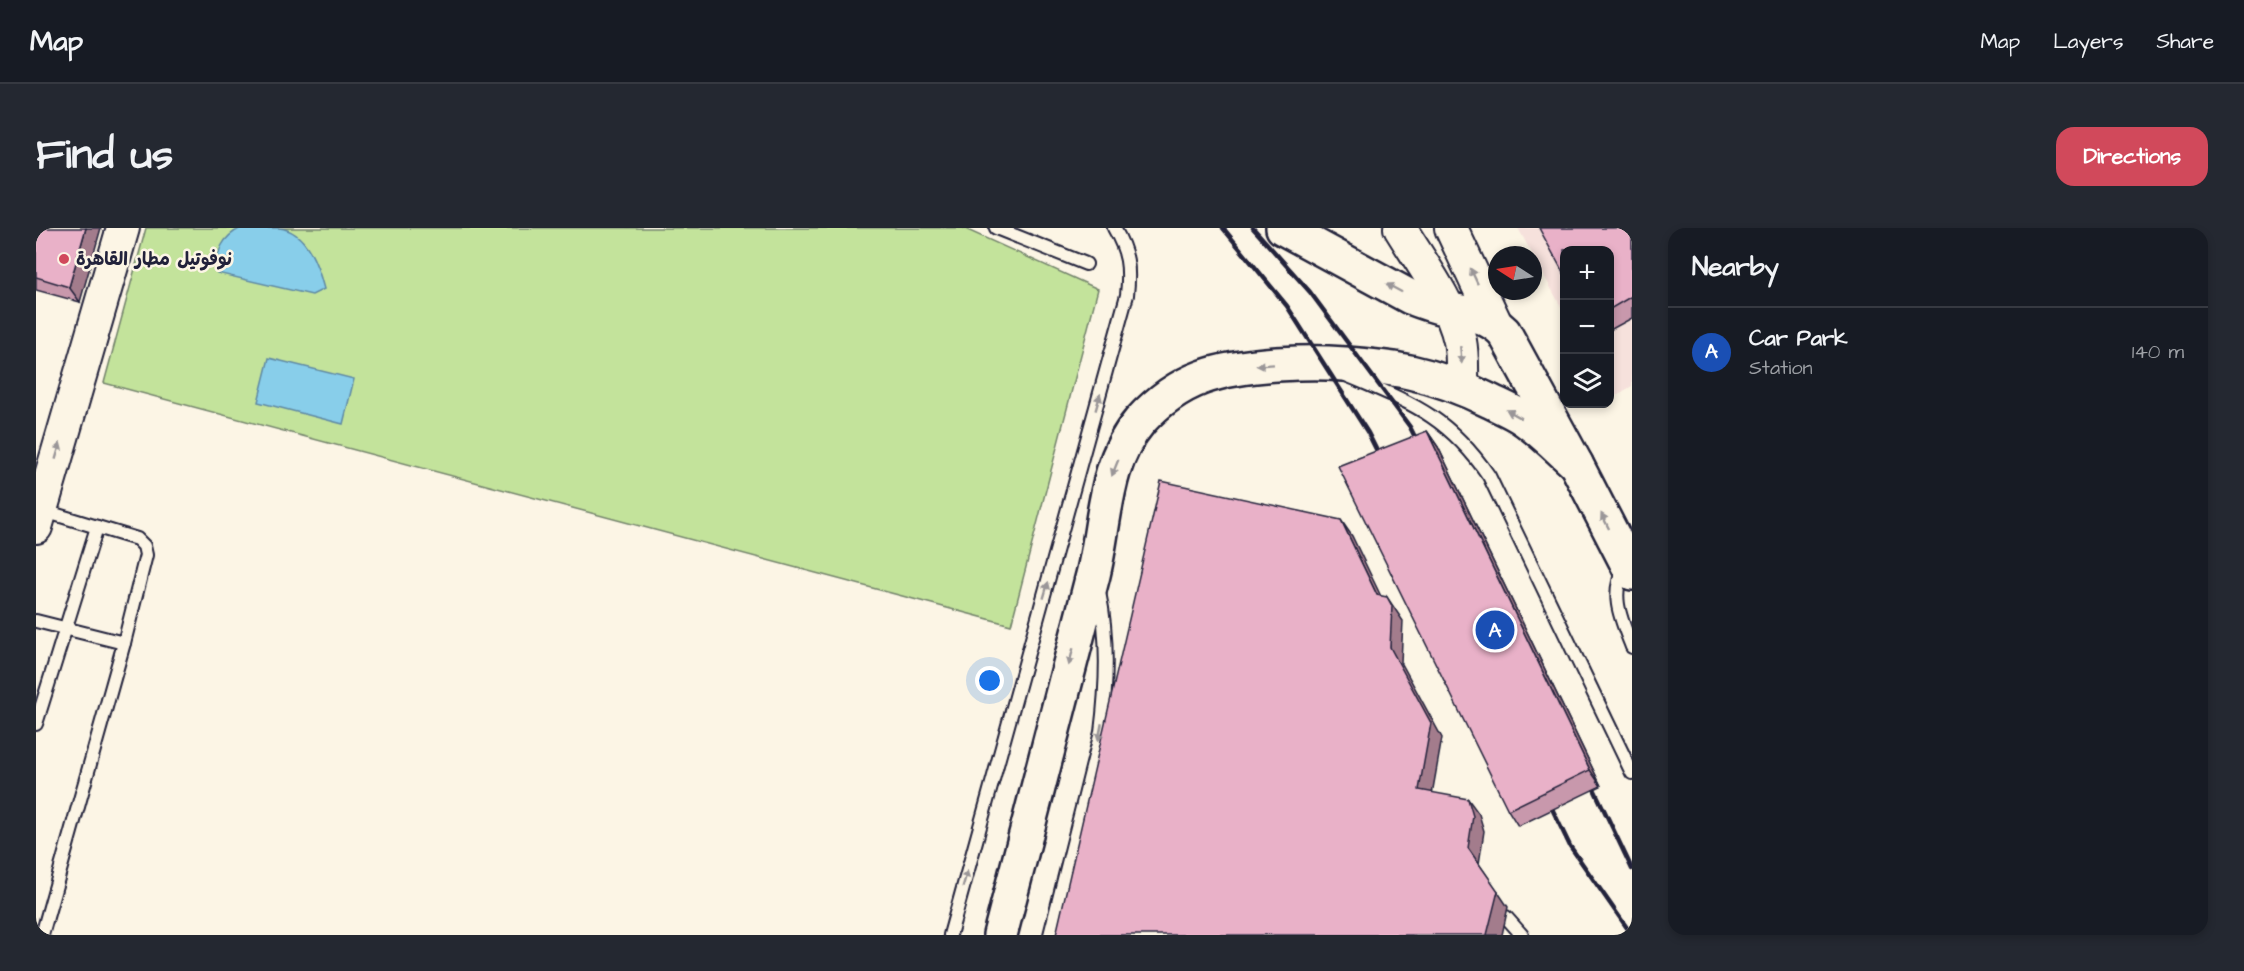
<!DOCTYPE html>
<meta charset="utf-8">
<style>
body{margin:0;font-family:"Architects Daughter","Playpen Sans Arabic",sans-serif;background:#242831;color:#f1f3f6}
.controls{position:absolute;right:18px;top:18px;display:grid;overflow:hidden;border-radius:12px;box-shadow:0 3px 9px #0003}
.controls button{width:54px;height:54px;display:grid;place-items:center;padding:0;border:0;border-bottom:2px solid #363941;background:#171b24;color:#f1f3f6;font:30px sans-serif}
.compass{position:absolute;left:1452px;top:18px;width:54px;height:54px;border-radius:50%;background:#171b24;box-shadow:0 3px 9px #0003;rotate:282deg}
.you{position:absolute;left:954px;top:453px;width:21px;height:21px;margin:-15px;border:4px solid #fff;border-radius:50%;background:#1a73e8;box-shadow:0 0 0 9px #1a73e833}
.badge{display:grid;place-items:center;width:39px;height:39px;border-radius:50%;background:#d1495b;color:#fff;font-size:20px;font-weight:700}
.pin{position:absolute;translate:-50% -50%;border:3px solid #fff;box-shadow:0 2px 6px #0006}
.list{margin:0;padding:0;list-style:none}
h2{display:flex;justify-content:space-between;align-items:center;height:78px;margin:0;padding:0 24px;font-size:26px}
h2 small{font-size:20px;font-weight:400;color:#9ea1a6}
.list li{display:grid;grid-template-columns:39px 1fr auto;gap:18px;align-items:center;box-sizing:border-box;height:90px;padding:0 24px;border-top:2px solid #363941}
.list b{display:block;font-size:22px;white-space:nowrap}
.list p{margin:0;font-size:20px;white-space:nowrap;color:#9ea1a6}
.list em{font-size:20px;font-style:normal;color:#9ea1a6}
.icon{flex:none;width:33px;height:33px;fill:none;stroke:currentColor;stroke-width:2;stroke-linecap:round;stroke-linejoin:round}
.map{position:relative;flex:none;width:1596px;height:707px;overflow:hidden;border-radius:18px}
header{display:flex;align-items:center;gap:36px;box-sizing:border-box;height:84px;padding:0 30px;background:#171b24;border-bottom:2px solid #363941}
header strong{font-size:28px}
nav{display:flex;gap:33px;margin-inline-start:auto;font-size:21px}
.intro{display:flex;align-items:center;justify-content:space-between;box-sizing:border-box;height:144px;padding:0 36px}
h1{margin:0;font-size:42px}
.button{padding:15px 27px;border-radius:18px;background:#d1495b;color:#fff;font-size:21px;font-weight:700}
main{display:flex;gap:36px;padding:0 36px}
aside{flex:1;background:#171b24;border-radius:18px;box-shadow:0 3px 9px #0003}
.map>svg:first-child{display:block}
.built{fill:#f6e1dc}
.green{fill:#c3e39b;stroke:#72826b;stroke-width:1.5}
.water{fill:#88ceea;stroke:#5f89a4;stroke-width:1.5}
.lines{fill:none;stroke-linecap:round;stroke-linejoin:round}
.service-casing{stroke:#22223b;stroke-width:16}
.tertiary-casing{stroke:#22223b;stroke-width:36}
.secondary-casing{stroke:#22223b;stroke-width:38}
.service{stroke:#fcf5e5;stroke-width:12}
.tertiary{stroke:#fcf5e5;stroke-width:32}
.secondary{stroke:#fcf5e5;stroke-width:33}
.rail{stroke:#22223b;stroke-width:4.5}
.wall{fill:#c898ac;stroke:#22223b;stroke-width:1.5}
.shaded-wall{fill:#a37c8c;stroke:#22223b;stroke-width:1.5}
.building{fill:#e9b1c8;stroke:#22223b;stroke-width:1.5}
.oneway{fill:#9a9698}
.poi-dot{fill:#d1495b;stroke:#fcf5e5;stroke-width:2}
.labels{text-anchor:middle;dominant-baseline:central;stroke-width:5;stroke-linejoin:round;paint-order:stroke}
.poi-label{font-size:18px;font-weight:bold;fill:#22223b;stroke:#fcf5e5;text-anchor:start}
</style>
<header>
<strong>Map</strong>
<nav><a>Map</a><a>Layers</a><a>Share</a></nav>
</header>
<div class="intro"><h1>Find us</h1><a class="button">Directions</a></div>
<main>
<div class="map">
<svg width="1596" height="707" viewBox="0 0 1596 707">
<rect width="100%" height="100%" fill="#fcf5e5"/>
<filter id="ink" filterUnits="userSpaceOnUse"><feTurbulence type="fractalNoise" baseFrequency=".0167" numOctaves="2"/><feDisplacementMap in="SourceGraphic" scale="12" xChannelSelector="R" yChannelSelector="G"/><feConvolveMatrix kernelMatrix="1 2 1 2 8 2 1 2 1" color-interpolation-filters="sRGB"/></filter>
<g filter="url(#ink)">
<!-- built -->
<polygon class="built" points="1482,0 1596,0 1596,158 1576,170 1574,166 1574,22 1528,22 1528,84"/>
<!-- green -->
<polygon class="green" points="110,0 927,0 1062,61 975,397 68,155"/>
<!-- water -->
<g class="water">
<path d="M205 0C217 0 230 0 243 0 271 3 282 38 288 61L276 67 181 45C180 24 186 9 205 0Z"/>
<polygon points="233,130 318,151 307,196 222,174"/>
</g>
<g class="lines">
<defs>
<g id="service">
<polyline points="960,0 1050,36"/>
<path d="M1310 147C1375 175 1411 187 1453 248L1596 545"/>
<polyline points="5,282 101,311 108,318 110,327 88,415 6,707"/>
<path d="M1589 338C1573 367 1585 391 1596 419"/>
<polyline points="0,393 88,415"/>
<polyline points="0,496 61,299"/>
<polyline points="1470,689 1486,707"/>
<path d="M914 707 1091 67C1094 39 1092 24 1078 0"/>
<path d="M1014 707 1065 504C1071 457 1073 410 1063 364"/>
</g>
<g id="tertiary">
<path d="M1364 0C1384 33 1416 76 1424 113 1427 128 1426 144 1426 160"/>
<polyline points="1415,0 1460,96"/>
<polyline points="0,299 87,0"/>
</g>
<g id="secondary">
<path d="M1247 0 1374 69C1387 74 1399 78 1411 81 1433 86 1451 87 1468 104L1540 236 1596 345"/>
<path d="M964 707C995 587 1026 467 1057 347 1070 295 1067 236 1104 193 1144 149 1184 140 1241 136 1258 135 1275 134 1292 135 1355 138 1396 144 1454 173 1464 178 1476 183 1485 189 1505 202 1522 220 1540 236"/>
</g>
</defs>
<!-- service casing -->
<use href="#service" class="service-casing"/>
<!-- tertiary casing -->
<use href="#tertiary" class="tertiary-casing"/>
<!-- secondary casing -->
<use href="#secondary" class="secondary-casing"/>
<!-- service -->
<use href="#service" class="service"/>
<!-- tertiary -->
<use href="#tertiary" class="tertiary"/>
<!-- secondary -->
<use href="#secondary" class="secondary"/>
<!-- rail -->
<g class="rail">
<polyline points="1187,0 1251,78 1332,205 1348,237"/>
<polyline points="1217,0 1274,64 1374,199 1386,223"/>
<polyline points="1551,546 1596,641"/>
<polyline points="1509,566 1534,618 1596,707"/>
</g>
</g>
<!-- wall -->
<g class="wall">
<polygon points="0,0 44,74 0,62"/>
<polygon points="1596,0 1596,90 1574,102 1574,22"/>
<polygon points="1391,203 1402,219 1565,558 1482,598 1472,582"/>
</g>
<!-- shaded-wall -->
<g class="shaded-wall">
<polygon points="50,0 65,0 44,74 33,59"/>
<polygon points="1391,203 1402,219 1565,558 1554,542"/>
<polygon points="1305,292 1316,308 1352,383 1341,367"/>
<polygon points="1351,369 1367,393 1365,434 1406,510 1394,578 1383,562 1354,419"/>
<polygon points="1432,571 1443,586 1448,603 1443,636 1472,679 1466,707 1451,707 1432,620"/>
</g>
<!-- building -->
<g class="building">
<polygon points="0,0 50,0 33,59 0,49"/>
<polygon points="1503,0 1596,0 1596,68 1574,81 1574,22 1528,22 1528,46"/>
<polygon points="1391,203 1554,542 1472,582 1302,238"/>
<polygon points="1125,253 1305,292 1341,367 1351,369 1356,378 1354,419 1395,495 1383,562 1432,571 1437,588 1432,620 1462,663 1451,707 1020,707"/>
</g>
<!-- one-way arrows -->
<defs><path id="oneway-solid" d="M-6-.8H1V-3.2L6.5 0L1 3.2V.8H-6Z" transform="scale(1.5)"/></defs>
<g class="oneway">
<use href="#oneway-solid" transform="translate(1438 48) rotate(-115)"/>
<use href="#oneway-solid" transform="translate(1358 60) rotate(-152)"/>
<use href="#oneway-solid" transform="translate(1425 127) rotate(85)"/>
<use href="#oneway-solid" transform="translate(1229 137) rotate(176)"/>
<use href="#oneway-solid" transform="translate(1062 174) rotate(-74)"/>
<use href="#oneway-solid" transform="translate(1478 186) rotate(-151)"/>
<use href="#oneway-solid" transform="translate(22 223) rotate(-74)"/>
<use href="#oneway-solid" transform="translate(1079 240) rotate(112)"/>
<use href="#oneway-solid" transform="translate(1569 293) rotate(-117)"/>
<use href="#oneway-solid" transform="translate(1010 362) rotate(-74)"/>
<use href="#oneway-solid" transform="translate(1035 429) rotate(105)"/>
<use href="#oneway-solid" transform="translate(1064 504) rotate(101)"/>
<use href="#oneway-solid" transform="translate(929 651) rotate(-74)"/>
</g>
</g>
<!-- markers -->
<circle class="poi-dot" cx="28" cy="31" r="6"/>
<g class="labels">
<!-- poi labels -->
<g class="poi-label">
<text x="40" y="31">نوفوتيل مطار القاهرة</text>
</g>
</g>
</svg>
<div class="controls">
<button>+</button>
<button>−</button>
<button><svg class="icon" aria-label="layers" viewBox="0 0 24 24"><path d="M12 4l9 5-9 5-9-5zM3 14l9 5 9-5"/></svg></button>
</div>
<svg class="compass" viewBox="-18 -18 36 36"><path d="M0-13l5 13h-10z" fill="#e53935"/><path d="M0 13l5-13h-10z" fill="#9ea1a6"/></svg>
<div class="you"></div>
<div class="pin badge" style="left:1459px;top:402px;background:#1a4fb4">A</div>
</div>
<aside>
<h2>Nearby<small></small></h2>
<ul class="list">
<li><span class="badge" style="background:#1a4fb4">A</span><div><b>Car Park</b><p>Station</p></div><em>140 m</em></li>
</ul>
</aside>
</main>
